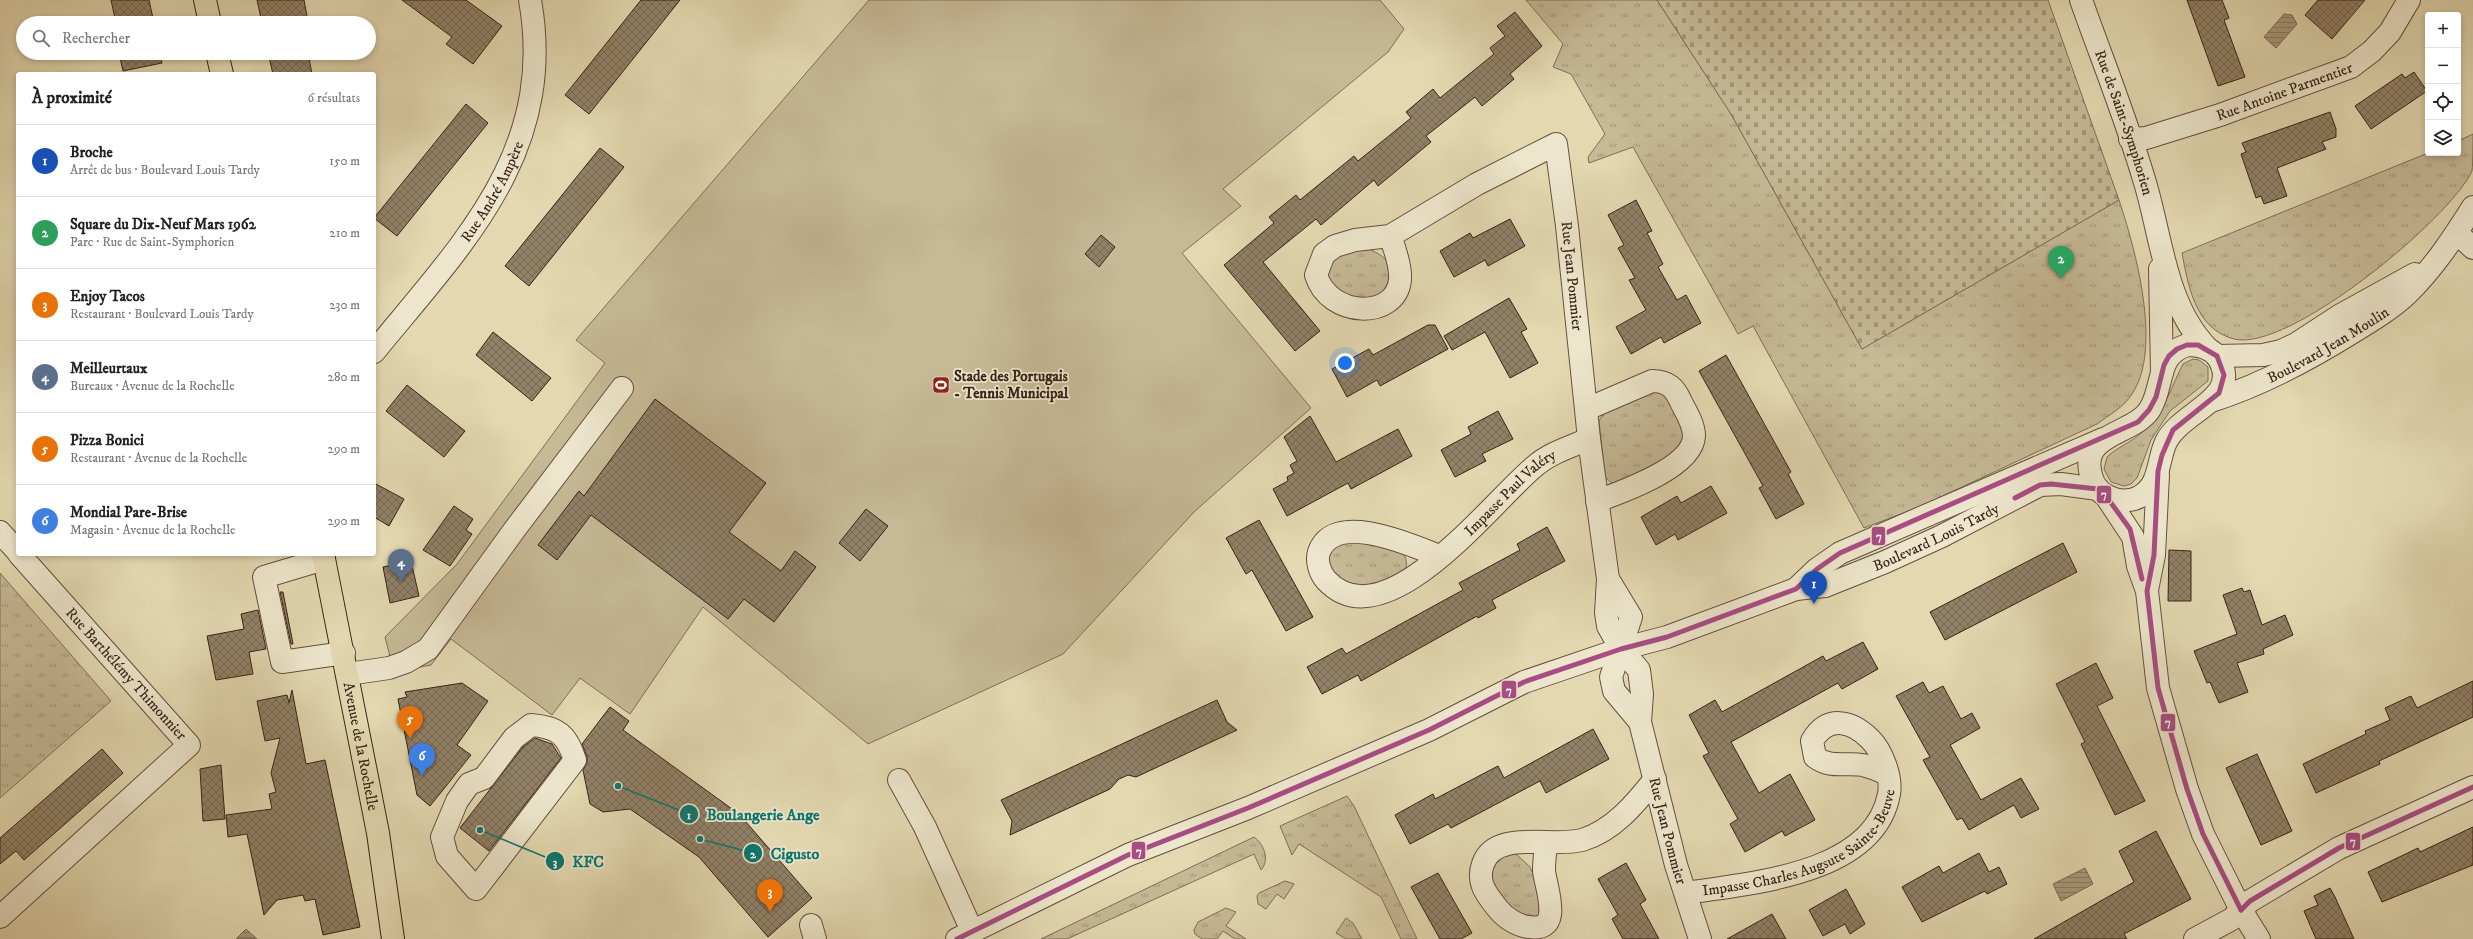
<!DOCTYPE html>
<html lang="fr">
<meta charset="utf-8">
<style>
body{margin:0;font-family:"IM FELL DW Pica",serif;background:#f2f2f2;color:#202124}
.controls{position:absolute;right:12px;top:12px;display:grid;overflow:hidden;border-radius:4px;box-shadow:0 2px 6px #0003}
.controls button{width:36px;height:36px;display:grid;place-items:center;padding:0;border:0;border-bottom:1px solid #e0e0e0;background:#fff;color:#202124;font:20px sans-serif}
.you{position:absolute;left:1345px;top:363px;width:14px;height:14px;margin:-10px;border:3px solid #fff;border-radius:50%;background:#1a73e8;box-shadow:0 0 0 6px #1a73e833}
.badge{display:grid;place-items:center;width:26px;height:26px;border-radius:50%;background:#8f2418;color:#fff;font-size:13px;font-weight:700}
.pin{position:absolute;translate:-50% -33px;filter:drop-shadow(0 1px 2px #0008)}
.pin::after{content:'';position:absolute;top:21px;width:14px;height:12px;background:inherit;clip-path:polygon(0 0,100% 0,50% 100%)}
.list{margin:0;padding:0;list-style:none}
h2{display:flex;justify-content:space-between;align-items:center;height:52px;margin:0;padding:0 16px;font-size:17px}
h2 small{font-size:13px;font-weight:400;color:#757577}
.list li{display:grid;grid-template-columns:26px 1fr auto;gap:12px;align-items:center;box-sizing:border-box;height:72px;padding:0 16px;border-top:1px solid #e0e0e0}
.list b{display:block;font-size:15px;white-space:nowrap}
.list p{margin:0;font-size:13px;white-space:nowrap;color:#757577}
.list em{font-size:13px;font-style:normal;color:#757577}
.icon{flex:none;width:22px;height:22px;fill:none;stroke:currentColor;stroke-width:2;stroke-linecap:round;stroke-linejoin:round}
.map{position:relative;flex:none;width:2473px;height:939px;overflow:hidden}
.search{position:absolute;background:#fff;box-shadow:0 2px 6px #0003;left:16px;top:16px;width:360px;height:44px;display:flex;align-items:center;gap:10px;box-sizing:border-box;padding:0 14px;border-radius:22px;color:#757577;font-size:15px}
.panel{position:absolute;background:#fff;box-shadow:0 2px 6px #0003;left:16px;top:72px;width:360px;height:484px;border-radius:4px}
.map>svg:first-child{display:block}
.grass{fill:url(#grass-tufts);stroke:#7f6e57}
.cemetery{fill:url(#cemetery-stones);stroke:#7f6e57}
.pitch{fill:#c6b996;stroke:#7f6e57}
.water{fill:url(#water-rules);stroke:#7c6a54}
.building{fill:url(#building-cross-hatch);stroke:#382318}
.lines{fill:none;stroke-linecap:round;stroke-linejoin:round}
.minor-casing{stroke:#63503e;stroke-width:24}
.major-casing{stroke:#382318;stroke-width:24}
.minor{stroke:#ede6cc;stroke-width:22}
.major{stroke:#e3d8b0;stroke-width:22}
.bus-1-casing{stroke:#ede6cc;stroke-width:8}
.bus-1{stroke:#a84d84;stroke-width:5}
.labels{text-anchor:middle;dominant-baseline:central;stroke-width:3.5;stroke-linejoin:round;paint-order:stroke}
.street-label{font-size:15px;fill:#382318;stroke:#ede6cc}
.poi-label{font-size:15px;font-weight:bold;fill:#382318;stroke:#ede6cc;text-anchor:start}
.leader{fill:none;stroke:#0f766e;stroke-width:1.5}
.callout-dot{fill:#0f766e;stroke:#ede6cc;stroke-width:1.5}
.mark-label{font-size:12px;text-anchor:middle;font-weight:bold;fill:#fff}
.callout-label{font-size:16px;text-anchor:middle;font-weight:bold;fill:#0f766e;stroke:#ede6cc;stroke-width:3.5;stroke-linejoin:round;paint-order:stroke}
.line-badge{stroke:#ede6cc;stroke-width:1.5}
.badge-label{font-size:11px;text-anchor:middle;font-weight:bold;fill:#fff}
</style>
<div class="map">
<svg width="2473" height="939" viewBox="0 0 2473 939">
<defs>
<pattern id="grass-tufts" width="24" height="20" patternUnits="userSpaceOnUse"><rect width="24" height="20" fill="#c6b996"/><path d="M3 7l-1-3M5 7V3M7 7l1-3M15 17l-1-3M17 17v-4M19 17l1-3" fill="none" stroke="#a29679"/></pattern>
<pattern id="cemetery-stones" width="16" height="16" patternUnits="userSpaceOnUse"><rect width="16" height="16" fill="#c6b996"/><path d="M2 7V4a2 2 0 0 1 4 0v3zM10 15v-3a2 2 0 0 1 4 0v3z" fill="#a29679"/></pattern>
<pattern id="water-rules" width="6" height="5" patternUnits="userSpaceOnUse"><rect width="6" height="5" fill="#a99a7c"/><path d="M0 2.5h6" fill="none" stroke="#8b7d65"/></pattern>
<pattern id="building-cross-hatch" width="8" height="8" patternUnits="userSpaceOnUse"><rect width="8" height="8" fill="#918167"/><path d="M0 0l8 8M0 8l8-8" fill="none" stroke="#776954"/></pattern>
</defs>
<rect width="100%" height="100%" fill="#e3d8b0"/>
<filter id="stains"><feTurbulence type="fractalNoise" baseFrequency=".005" numOctaves="4"/><feColorMatrix values="0 0 0 0 .2 0 0 0 0 .09 0 0 0 0 .02 0 0 0 .5 -.17"/></filter>
<radialGradient id="worn" r=".72"><stop offset=".6" stop-color="#630" stop-opacity="0"/><stop offset="1" stop-color="#630" stop-opacity=".3"/></radialGradient>
<!-- grass -->
<g class="grass">
<path d="M1526 0H1657L1731 114 1862 349 2119 200C2135 248 2163 348 2132 394 2124 407 2109 415 2097 424L1919 507 1864 528 1753 326 1738 334 1633 147 1589 163 1588 157 1605 134 1571 74 1553 67 1563 44Z"/>
<path d="M2473 134C2473 144 2473 162 2472 171 2450 219 2288 353 2234 339 2195 329 2188 285 2182 253L2428 153H2458V141Z"/>
<path d="M1367 248C1393 260 1396 268 1383 293L1365 300 1333 291 1327 273 1334 257Z"/>
<path d="M2193 359 2199 360 2208 367V381L2170 411 2151 440 2137 478 2131 484 2124 486 2111 482 2104 469 2107 457C2116 448 2130 443 2140 434 2166 411 2168 393 2183 364Z"/>
<path d="M1648 387 1663 389 1686 436 1679 453 1614 485 1605 477 1599 421C1607 404 1633 396 1648 387Z"/>
<path d="M1346 538 1401 550C1407 558 1408 564 1404 573L1360 589 1332 575 1327 555Z"/>
<polygon points="0,573 111,701 0,798"/>
<polygon points="1347,796 1354,806 1417,939 1401,939 1381,897 1299,844 1292,855 1280,826"/>
<path d="M1254 837C1264 844 1270 860 1261 870L1254 854 1067 939H1041Z"/>
<path d="M1515 853 1530 867 1542 894 1538 916C1516 924 1502 900 1489 885L1495 855Z"/>
<polygon points="1285,881 1294,884 1284,899 1277,894 1266,909 1258,904 1257,896 1259,893"/>
<polygon points="1226,908 1236,912 1226,926 1246,939 1235,939 1223,931 1217,939 1202,939 1195,934 1194,930 1198,922"/>
<polygon points="1346,918 1353,923 1362,939 1346,939 1336,933"/>
</g>
<!-- cemetery -->
<polygon class="cemetery" points="1657,0 2048,0 2119,200 1862,349 1731,114"/>
<!-- pitch -->
<polygon class="pitch" points="869,0 1380,0 1404,29 1388,52 1223,189 1241,206 1182,253 1311,408 1194,512 1063,654 868,744 703,607 630,714 580,678 552,715 451,639 431,665 394,672 385,637 457,564 605,363 576,340"/>
<!-- water -->
<g class="water">
<polygon points="2284,14 2292,15 2297,24 2276,48 2264,37"/>
<polygon points="2085,868 2093,884 2061,901 2053,884"/>
<polygon points="246,929 257,939 236,939"/>
</g>
<!-- building -->
<g class="building">
<polygon points="111,0 149,0 154,23 116,23"/>
<polygon points="257,0 304,0 308,22 262,23"/>
<polygon points="402,0 466,0 502,26 473,64 446,44 452,37"/>
<polygon points="641,0 680,0 589,114 565,95"/>
<polygon points="2187,0 2222,0 2229,18 2224,20 2245,77 2218,86"/>
<polygon points="2318,0 2365,0 2332,39 2305,15"/>
<polygon points="1515,12 1542,46 1510,74 1514,79 1482,106 1475,97 1426,136 1431,142 1378,186 1374,180 1321,225 1316,219 1263,262 1320,331 1295,351 1224,265 1274,223 1269,217 1296,195 1300,200 1354,156 1358,161 1411,118 1406,112 1433,89 1440,98 1494,54 1490,48 1505,36 1497,26"/>
<polygon points="119,53 160,53 162,63 123,71"/>
<polygon points="268,53 308,53 312,74 273,74"/>
<polygon points="2414,72 2427,91 2371,129 2355,106 2402,74 2405,78"/>
<polygon points="466,104 488,123 397,236 374,218"/>
<polygon points="2330,112 2336,129 2336,137 2322,142 2326,149 2277,168 2287,196 2264,204 2261,196 2256,198 2241,154 2246,152 2242,143"/>
<polygon points="600,148 624,167 529,286 505,266"/>
<polygon points="1636,200 1652,231 1647,233 1663,264 1658,267 1677,300 1686,295 1701,323 1664,343 1661,337 1631,354 1616,327 1646,310 1629,280 1635,278 1618,248 1624,245 1608,215"/>
<polygon points="1510,219 1525,246 1488,266 1485,260 1454,277 1440,251 1470,233 1473,238"/>
<polygon points="1101,235 1115,247 1099,267 1085,254"/>
<polygon points="1509,298 1527,329 1521,332 1538,363 1510,378 1485,332 1452,350 1444,336"/>
<polygon points="1428,325 1435,325 1448,349 1380,386 1377,380 1347,397 1332,369 1369,349 1373,355"/>
<polygon points="493,332 551,378 532,401 476,355"/>
<polygon points="1726,355 1791,472 1788,474 1804,504 1776,519 1759,488 1763,486 1699,371"/>
<polygon points="407,385 465,431 444,457 386,411"/>
<polygon points="655,399 766,483 729,532 781,571 795,551 816,567 774,622 744,599 728,619 591,515 557,560 538,545 579,491 584,496"/>
<polygon points="1498,411 1513,439 1482,454 1486,461 1455,477 1441,450 1471,434 1468,427"/>
<polygon points="1310,416 1336,462 1398,429 1412,456 1351,489 1348,483 1287,516 1273,489 1288,481 1287,477 1294,473 1290,465 1297,461 1284,437"/>
<polygon points="374,483 404,499 389,526 374,517"/>
<polygon points="1711,486 1727,513 1678,540 1675,534 1656,545 1641,517 1677,496 1681,503"/>
<polygon points="454,506 473,519 466,530 472,534 450,566 423,550"/>
<polygon points="866,509 888,526 860,561 839,543"/>
<polygon points="1259,520 1313,617 1286,631 1252,570 1246,574 1226,538"/>
<polygon points="1547,527 1565,561 1492,600 1496,608 1478,618 1477,616 1361,681 1358,675 1322,694 1307,667 1342,648 1346,654 1463,590 1459,583 1520,550 1517,544"/>
<polygon points="2063,543 2077,572 1945,640 1930,612"/>
<polygon points="2169,550 2191,551 2191,601 2168,601"/>
<polygon points="411,561 419,596 390,603 383,567"/>
<polygon points="2242,588 2244,592 2250,590 2262,625 2285,615 2293,635 2263,649 2264,654 2237,663 2248,692 2219,703 2210,682 2207,683 2194,651 2237,634 2223,595"/>
<polygon points="280,592 283,592 293,644 291,644"/>
<polygon points="258,610 266,649 249,652 253,674 216,680 207,636 244,629 241,614"/>
<polygon points="1863,642 1878,669 1842,689 1838,683 1731,742 1759,793 1790,774 1815,820 1785,836 1782,831 1745,852 1730,824 1738,819 1703,756 1709,753 1689,715 1715,700 1722,712 1823,656 1826,661"/>
<polygon points="2096,663 2113,698 2097,706 2145,801 2115,815 2081,744 2085,742 2056,684"/>
<polygon points="2473,681 2473,717 2379,761 2380,764 2316,793 2303,764 2366,734 2365,731 2390,720 2385,708 2411,696 2417,708"/>
<polygon points="1923,682 1929,693 1943,686 1961,719 1972,713 1980,728 1950,745 1981,800 2021,778 2039,809 2021,818 2014,805 1969,830 1962,818 1957,820 1923,760 1930,757 1896,696"/>
<polygon points="462,683 488,701 457,745 471,755 430,806 417,795 398,699 407,697 405,692"/>
<polygon points="292,690 306,764 325,760 360,927 323,935 315,899 305,901 303,895 277,900 264,915 247,834 228,837 226,815 272,809 269,794 276,792 271,773 280,738 265,741 257,701 287,695 289,703"/>
<polygon points="1217,700 1227,722 1237,730 1136,777 1128,775 1119,779 1110,789 1010,835 1012,821 1001,800"/>
<polygon points="610,707 629,721 623,730 739,814 812,898 768,937 699,857 630,809 603,812 590,804 583,770 587,762 587,756 582,744"/>
<polygon points="1593,729 1609,759 1546,793 1540,781 1451,828 1448,824 1410,844 1395,815 1433,794 1435,799 1498,766 1504,778"/>
<polygon points="535,738 552,744 561,758 489,851 460,828 523,747"/>
<polygon points="102,749 123,773 24,860 16,851 0,864 0,838"/>
<polygon points="2257,754 2292,831 2261,845 2226,768"/>
<polygon points="221,765 225,819 203,821 200,769"/>
<polygon points="2473,827 2473,865 2382,902 2368,872 2418,848 2420,852"/>
<polygon points="2156,831 2191,899 2124,934 2127,939 2034,939 2134,882 2119,851"/>
<polygon points="1979,853 1989,872 1999,867 2007,884 1987,894 1985,891 1922,922 1902,887 1939,866 1943,873"/>
<polygon points="1626,863 1646,900 1640,904 1659,939 1623,939 1612,919 1618,915 1598,879"/>
<polygon points="1438,873 1472,933 1461,939 1440,939 1411,887"/>
<polygon points="2330,888 2335,897 2354,939 2316,939 2304,911 2318,905 2314,896"/>
<polygon points="1846,889 1865,924 1850,934 1845,924 1823,936 1809,910"/>
<polygon points="1772,914 1786,939 1727,939"/>
</g>
<g class="lines">
<defs>
<g id="minor">
<path id="s1" d="M2081 0C2103 62 2128 123 2146 186 2162 241 2166 306 2208 349"/>
<path id="s2" d="M2130 139 2146 138 2220 115 2351 67 2372 51 2390 32 2409 0"/>
<polyline points="2457,233 2473,248"/>
<path id="s3" d="M1390 236C1395 249 1401 266 1400 280 1396 320 1329 318 1316 275L1324 254 1335 246 1355 240 1390 236 1477 184 1556 144 1567 226 1589 439 1608 579 1606 613 1608 626 1621 649 1639 670 1642 694 1640 722 1676 865 1700 939"/>
<polyline points="2160,269 2162,373"/>
<path d="M2187 345C2200 345 2212 348 2219 359 2242 399 2181 411 2166 442 2157 461 2161 485 2139 497 2129 502 2117 501 2107 496 2099 492 2093 484 2091 475 2079 433 2134 435 2150 409 2165 384 2155 356 2187 345Z"/>
<path id="s4" d="M374 352C462 244 557 152 530 0"/>
<polyline points="2217,356 2263,355 2281,351 2296,344 2339,316 2415,274"/>
<path id="s5" d="M2211 401C2262 385 2308 360 2353 332 2371 321 2391 309 2407 294 2433 269 2454 237 2473 207"/>
<path d="M1587 409 1652 381C1668 381 1675 388 1681 402 1686 412 1694 424 1694 436 1693 467 1622 492 1597 501"/>
<polyline points="2106,496 2133,537 2138,566 2147,591 2158,688 2187,789 2203,834 2241,910 2259,939"/>
<polyline points="0,532 18,552"/>
<path id="s6" d="M1439 556C1411 545 1334 510 1319 552 1316 561 1320 573 1326 580 1385 644 1493 500 1535 466 1550 453 1570 447 1589 439"/>
<polyline points="324,559 264,577 282,662 344,653"/>
<polyline points="1608,579 1631,617 1611,677 1614,691 1640,722"/>
<polyline points="1796,589 1817,569 1840,553 2103,439"/>
<polyline points="2147,590 2154,555 2158,475"/>
<polyline points="348,674 389,668 406,662 428,649 515,529 622,388"/>
<path d="M531 725C558 727 567 735 575 760L476 889 447 856 442 837 457 801 469 784 484 778 514 738Z"/>
<polyline points="899,780 925,827 972,931"/>
<path d="M1546 844C1545 853 1544 862 1544 871 1546 888 1564 933 1529 927 1518 926 1505 918 1498 909 1487 895 1476 883 1483 864 1495 829 1552 848 1582 840 1613 831 1636 803 1655 779"/>
<path id="s7" d="M1686 893C1750 883 1874 875 1889 794 1892 777 1882 751 1870 739 1851 720 1827 715 1812 741L1815 757C1831 769 1845 762 1863 765 1871 767 1879 770 1887 774"/>
<polyline points="0,917 189,745 19,554"/>
<polyline points="811,925 815,939"/>
<path id="s8" d="M957 939 1128 855 1248 808 1429 730 1524 682 1621 649 1667 637 1796 589 1825 586 1885 562 1942 536 2040 485 2061 484 2098 489"/>
<polyline points="2195,939 2232,919 2250,901 2339,848 2473,787"/>
</g>
<g id="major">
<polyline points="205,0 210,23"/>
<polyline points="217,53 222,74"/>
<path id="s9" d="M323 554 378 833 393 939"/>
</g>
</defs>
<!-- minor casing -->
<use href="#minor" class="minor-casing"/>
<!-- major casing -->
<use href="#major" class="major-casing"/>
<!-- minor -->
<use href="#minor" class="minor"/>
<!-- major -->
<use href="#major" class="major"/>
<defs>
<g id="bus-1">
<polyline points="2015,498 2040,485 2051,484 2098,489 2106,496 2130,529 2142,579"/>
<polyline points="2241,910 2250,901 2339,848 2473,787"/>
<polyline points="957,939 1128,855 1248,808 1429,730 1524,682 1621,649 1667,637 1796,589 1817,569 1840,553 2138,422 2149,410 2156,397 2164,365 2169,356 2177,349 2187,345 2198,345 2217,356 2224,375 2219,393 2173,430 2162,455 2158,471 2154,555 2147,591 2158,688 2187,789 2203,834 2241,910"/>
</g>
</defs>
<!-- bus-1 casing -->
<use href="#bus-1" class="bus-1-casing"/>
<!-- bus-1 -->
<use href="#bus-1" class="bus-1"/>
</g>
<!-- icons -->
<defs>
<symbol id="stadium-square" viewBox="-11 -11 22 22"><rect x="-9" y="-9" width="18" height="18" rx="4" fill="#8f2418" stroke="#ede6cc"/><path d="M0-5a6.5 5 0 1 0 0 10a6.5 5 0 1 0 0-10ZM-3.5-1.8h7v3.6h-7Z" fill="#fff"/></symbol>
</defs>
<g fill-rule="evenodd">
<use href="#stadium-square" x="931" y="375" width="20" height="20"/>
</g>
<g class="labels">
<!-- street labels -->
<g class="street-label">
<text stroke="none"><textPath href="#s2" startOffset="162">Rue Antoine Parmentier</textPath></text>
<text stroke="none"><textPath href="#s1" startOffset="130">Rue de Saint-Symphorien</textPath></text>
<text stroke="none"><textPath href="#s4" startOffset="200">Rue André Ampère</textPath></text>
<text stroke="none"><textPath href="#s3" startOffset="574">Rue Jean Pommier</textPath></text>
<text stroke="none"><textPath href="#s5" startOffset="130">Boulevard Jean Moulin</textPath></text>
<text stroke="none"><textPath href="#s6" startOffset="387">Impasse Paul Valéry</textPath></text>
<text stroke="none"><textPath href="#s8" startOffset="1061">Boulevard Louis Tardy</textPath></text>
<text transform="translate(126 674) rotate(48)">Rue Barthélémy Thimonnier</text>
<text stroke="none"><textPath href="#s9" startOffset="196">Avenue de la Rochelle</textPath></text>
<text stroke="none"><textPath href="#s3" startOffset="1145">Rue Jean Pommier</textPath></text>
<text stroke="none"><textPath href="#s7" startOffset="131">Impasse Charles Augsute Sainte-Beuve</textPath></text>
</g>
<!-- poi labels -->
<g class="poi-label">
<text x="954" y="376">Stade des Portugais<tspan x="954" dy="17">- Tennis Municipal</tspan></text>
</g>
</g>
<!-- callouts -->
<path class="leader" d="M618 786L689 814M700 839L753 853M480 830L555 861"/>
<g class="callout-dot">
<circle cx="618" cy="786" r="4"/>
<circle cx="700" cy="839" r="4"/>
<circle cx="480" cy="830" r="4"/>
<circle cx="689" cy="814" r="10"/>
<circle cx="753" cy="853" r="10"/>
<circle cx="555" cy="861" r="10"/>
</g>
<g class="mark-label">
<text x="689" y="819">1</text>
<text x="753" y="858">2</text>
<text x="555" y="866">3</text>
</g>
<g class="callout-label">
<text x="763" y="820">Boulangerie Ange</text>
<text x="795" y="859">Cigusto</text>
<text x="588" y="867">KFC</text>
</g>
<g class="line-badge">
<rect x="2096" y="485" width="16" height="19" rx="4" fill="#a84d84"/>
<rect x="1871" y="526" width="15" height="20" rx="4" fill="#a84d84"/>
<rect x="1501" y="680" width="16" height="19" rx="4" fill="#a84d84"/>
<rect x="2160" y="713" width="16" height="19" rx="4" fill="#a84d84"/>
<rect x="2345" y="832" width="16" height="19" rx="4" fill="#a84d84"/>
<rect x="1131" y="841" width="15" height="19" rx="4" fill="#a84d84"/>
</g>
<g class="badge-label">
<text x="2104" y="498">7</text>
<text x="1879" y="540">7</text>
<text x="1509" y="694">7</text>
<text x="2168" y="726">7</text>
<text x="2353" y="845">7</text>
<text x="1139" y="855">7</text>
</g>
<rect width="100%" height="100%" filter="url(#stains)"/>
<rect width="100%" height="100%" fill="url(#worn)"/>
</svg>
<div class="controls">
<button>+</button>
<button>−</button>
<button><svg class="icon" aria-label="locate" viewBox="0 0 24 24"><circle cx="12" cy="12" r="6"/><path d="M12 2v4M12 18v4M2 12h4M18 12h4"/></svg></button>
<button><svg class="icon" aria-label="layers" viewBox="0 0 24 24"><path d="M12 4l9 5-9 5-9-5zM3 14l9 5 9-5"/></svg></button>
</div>
<div class="you"></div>
<div class="pin badge" style="left:1814px;top:604px;background:#1a4fb4">1</div>
<div class="pin badge" style="left:2061px;top:279px;background:#2e9e5b">2</div>
<div class="pin badge" style="left:770px;top:912px;background:#e8710a">3</div>
<div class="pin badge" style="left:401px;top:582px;background:#5c6f8a">4</div>
<div class="pin badge" style="left:410px;top:739px;background:#e8710a">5</div>
<div class="pin badge" style="left:422px;top:776px;background:#3f7fe0">6</div>
<div class="search"><svg class="icon" aria-label="search" viewBox="0 0 24 24"><circle cx="10" cy="10" r="6"/><path d="M15 15l6 6"/></svg>Rechercher</div>
<section class="panel">
<h2>À proximité<small>6 résultats</small></h2>
<ul class="list">
<li><span class="badge" style="background:#1a4fb4">1</span><div><b>Broche</b><p>Arrêt de bus · Boulevard Louis Tardy</p></div><em>150 m</em></li>
<li><span class="badge" style="background:#2e9e5b">2</span><div><b>Square du Dix-Neuf Mars 1962</b><p>Parc · Rue de Saint-Symphorien</p></div><em>210 m</em></li>
<li><span class="badge" style="background:#e8710a">3</span><div><b>Enjoy Tacos</b><p>Restaurant · Boulevard Louis Tardy</p></div><em>230 m</em></li>
<li><span class="badge" style="background:#5c6f8a">4</span><div><b>Meilleurtaux</b><p>Bureaux · Avenue de la Rochelle</p></div><em>280 m</em></li>
<li><span class="badge" style="background:#e8710a">5</span><div><b>Pizza Bonici</b><p>Restaurant · Avenue de la Rochelle</p></div><em>290 m</em></li>
<li><span class="badge" style="background:#3f7fe0">6</span><div><b>Mondial Pare-Brise</b><p>Magasin · Avenue de la Rochelle</p></div><em>290 m</em></li>
</ul>
</section>
</div>
